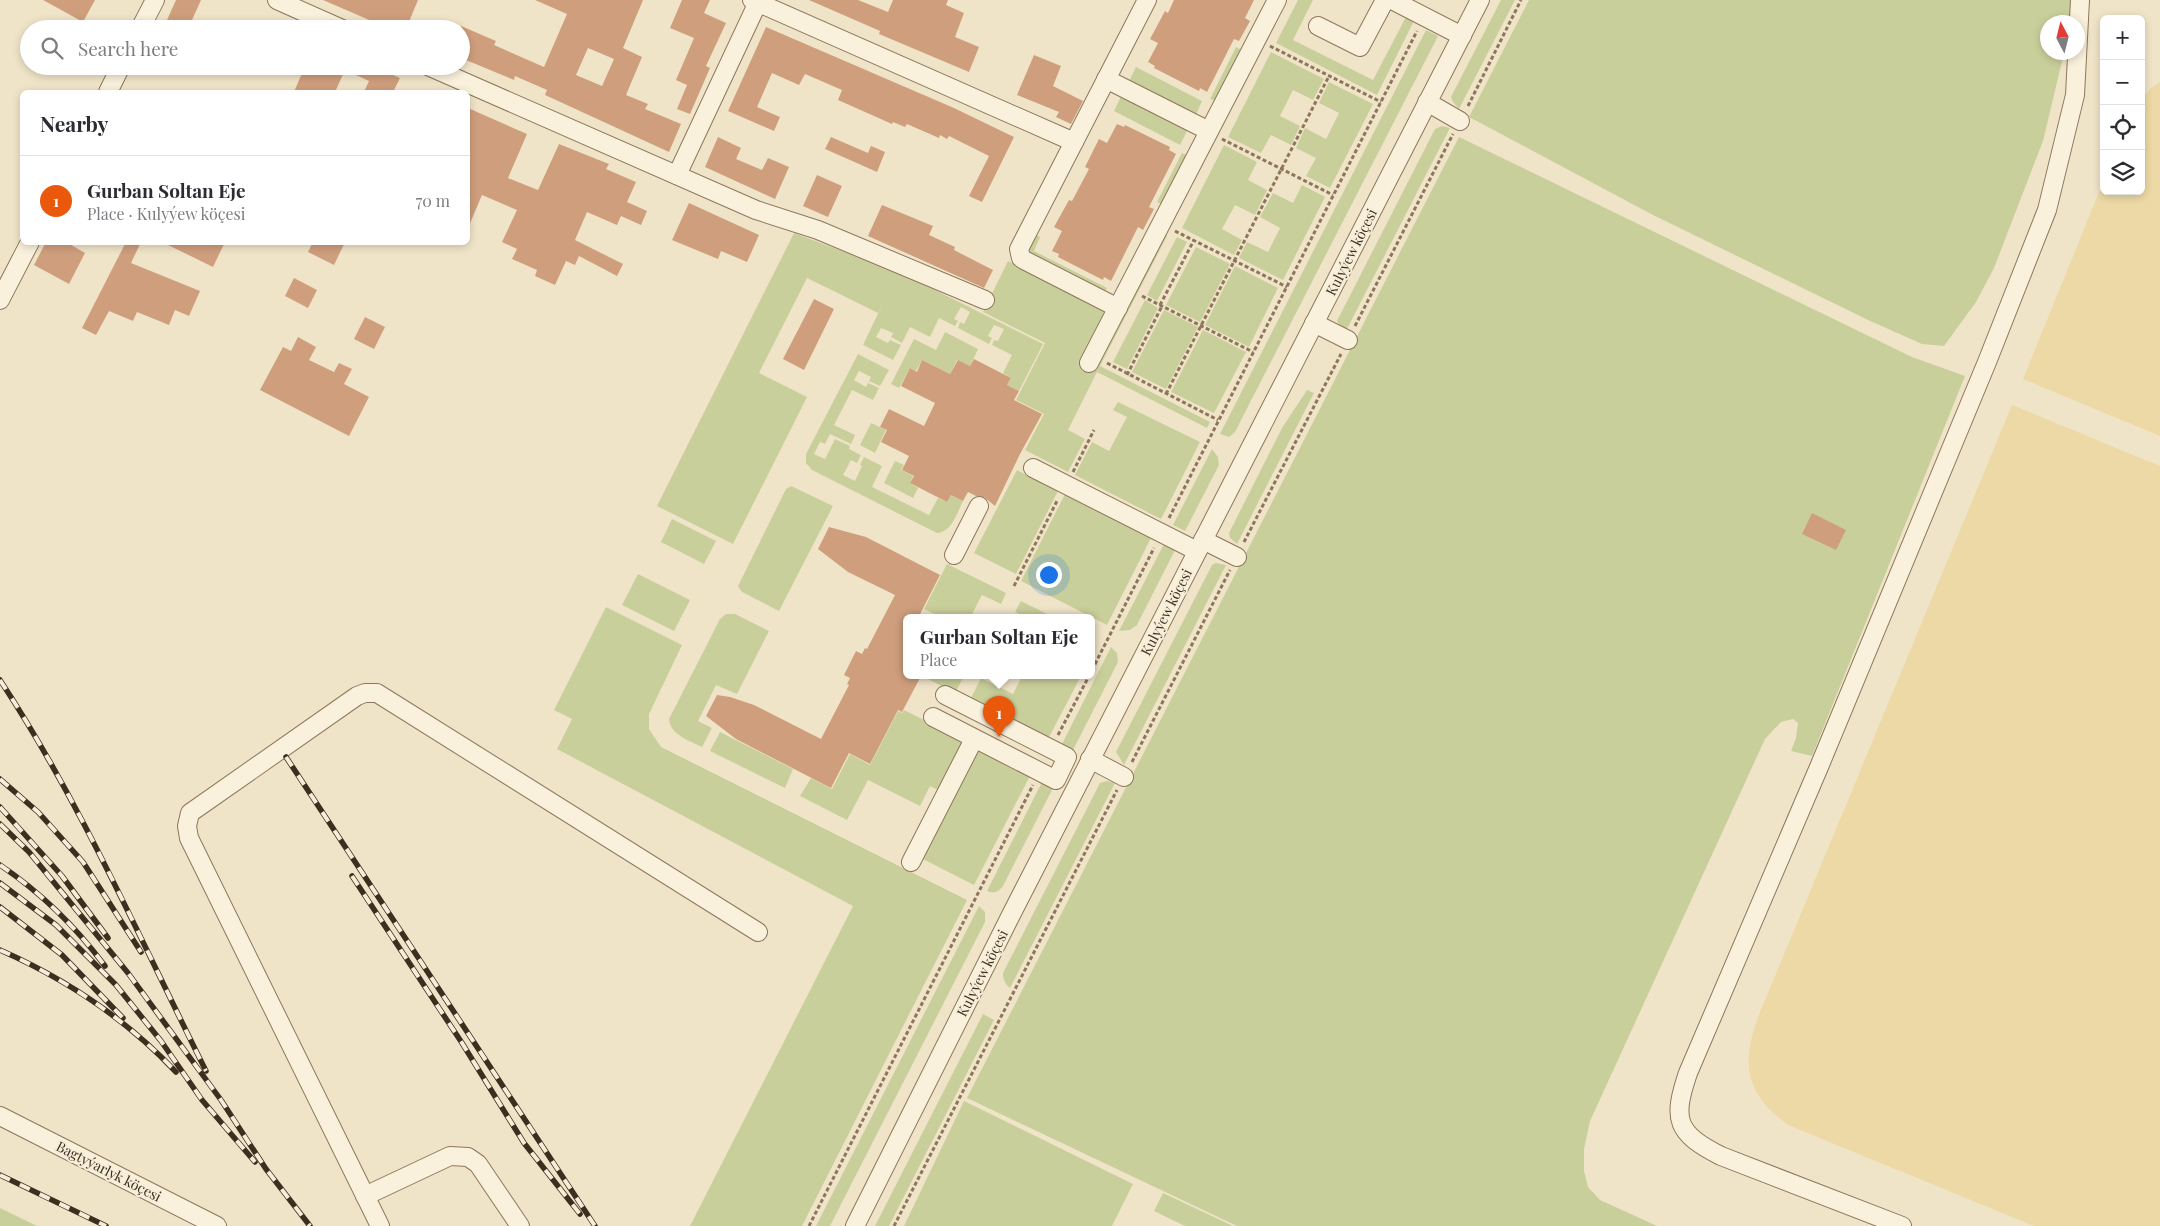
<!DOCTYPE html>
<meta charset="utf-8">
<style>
body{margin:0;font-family:"Playfair Display",serif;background:#f2f2f3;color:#2b2b33}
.controls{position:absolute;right:15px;top:15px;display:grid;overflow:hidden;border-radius:8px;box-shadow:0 2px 8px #0003}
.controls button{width:45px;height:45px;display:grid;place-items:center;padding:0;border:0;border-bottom:1px solid #e1e1e2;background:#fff;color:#2b2b33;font:25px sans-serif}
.compass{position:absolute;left:2040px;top:15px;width:45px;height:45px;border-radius:50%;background:#fff;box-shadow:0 2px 8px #0003;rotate:353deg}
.you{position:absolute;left:1048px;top:574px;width:18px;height:18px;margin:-12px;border:4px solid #fff;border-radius:50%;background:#1a73e8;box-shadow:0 0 0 8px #1a73e833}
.badge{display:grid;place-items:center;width:32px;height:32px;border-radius:50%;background:#ea580c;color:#fff;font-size:16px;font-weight:700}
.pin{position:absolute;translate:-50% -41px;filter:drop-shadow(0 1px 2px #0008)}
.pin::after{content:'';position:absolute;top:26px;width:18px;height:15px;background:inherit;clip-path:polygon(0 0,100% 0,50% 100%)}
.popup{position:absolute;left:903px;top:614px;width:192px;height:65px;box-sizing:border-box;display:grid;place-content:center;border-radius:8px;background:#fff;filter:drop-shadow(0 1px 4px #0005);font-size:16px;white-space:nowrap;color:#7c7c81}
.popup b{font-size:19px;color:#2b2b33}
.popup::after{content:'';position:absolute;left:50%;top:100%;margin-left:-10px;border:10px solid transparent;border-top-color:#fff}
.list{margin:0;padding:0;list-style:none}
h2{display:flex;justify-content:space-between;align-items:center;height:65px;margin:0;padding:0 20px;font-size:21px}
h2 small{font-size:16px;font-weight:400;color:#7c7c81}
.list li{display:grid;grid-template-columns:32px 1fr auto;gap:15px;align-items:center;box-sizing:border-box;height:90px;padding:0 20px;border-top:1px solid #e1e1e2}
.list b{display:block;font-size:19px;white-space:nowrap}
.list p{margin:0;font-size:16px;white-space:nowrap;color:#7c7c81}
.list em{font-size:16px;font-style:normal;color:#7c7c81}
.icon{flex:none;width:28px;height:28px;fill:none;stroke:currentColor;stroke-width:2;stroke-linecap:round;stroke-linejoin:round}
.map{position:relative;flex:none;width:2160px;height:1226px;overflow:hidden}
.search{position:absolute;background:#fff;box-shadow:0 2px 8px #0003;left:20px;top:20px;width:450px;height:55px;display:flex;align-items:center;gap:12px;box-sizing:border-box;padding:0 18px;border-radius:28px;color:#7c7c81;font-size:19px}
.panel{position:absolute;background:#fff;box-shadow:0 2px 8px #0003;left:20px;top:90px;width:450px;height:155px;border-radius:8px}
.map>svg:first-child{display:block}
.green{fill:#c9cf9b}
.sand{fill:#ecd9a5}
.building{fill:#cf9f7d;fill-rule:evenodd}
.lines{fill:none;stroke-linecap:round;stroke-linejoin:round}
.minor-casing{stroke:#8d765c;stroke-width:20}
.path{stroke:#8d765c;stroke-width:3;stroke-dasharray:4 2.5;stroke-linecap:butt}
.minor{stroke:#faf1dc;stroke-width:18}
.rail-casing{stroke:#3d2e20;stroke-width:5.5}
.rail{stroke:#f7eed8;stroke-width:4;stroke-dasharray:11;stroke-linecap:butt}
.labels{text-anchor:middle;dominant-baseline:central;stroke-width:4;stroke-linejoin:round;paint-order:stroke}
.street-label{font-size:14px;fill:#3d2e20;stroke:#f7eed8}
</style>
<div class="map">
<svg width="2160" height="1226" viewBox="0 0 2160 1226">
<rect width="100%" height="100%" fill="#f0e4c8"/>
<!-- green -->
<g class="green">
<polygon points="1298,0 1313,0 1293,40 1373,80 1406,17 1414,21 1377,95 1276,43"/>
<polygon points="1501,0 1515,0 1459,109 1453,102 1451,97"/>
<polygon points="1529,0 2073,0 2069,22 2048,22 2048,52 2064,53 2043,141 1994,268 1976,302 1944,346 1922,344 1868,320 1653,215 1469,117"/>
<polygon points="1426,30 1438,36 1235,432 1229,437 1220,434"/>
<polygon points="1236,47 1242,50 1216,101 1210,99"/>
<polygon points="1271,52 1324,79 1313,100 1293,90 1280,116 1300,126 1291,145 1271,135 1261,153 1228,137"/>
<polygon points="1136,67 1202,101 1195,117 1128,83"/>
<polygon points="1329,82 1373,104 1330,188 1306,176 1316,158 1296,148 1305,128 1326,139 1339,113 1319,103"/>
<polygon points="1121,96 1188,129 1180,145 1114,111"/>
<polygon points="1442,126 1450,128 1347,329 1339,325 1337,321 1435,129"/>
<polygon points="1459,137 1912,357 1965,376 1812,756 1791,751 1796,738 1798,723 1793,719 1781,722 1765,739 1590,1121 1584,1149 1584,1171 1588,1187 1600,1200 1657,1226 1237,1226 967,1098"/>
<polygon points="1224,145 1257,162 1248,180 1267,190 1255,215 1235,205 1222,229 1242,240 1234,255 1182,228"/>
<polygon points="1182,153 1188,156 1163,205 1157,202"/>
<polygon points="1302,185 1325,197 1283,280 1239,258 1247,242 1268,252 1280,228 1260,217 1273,193 1293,203"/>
<polygon points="1032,232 1040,237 1034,251 1107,288 1104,294 1027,256 1024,247"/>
<polygon points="794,233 899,272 1043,344 1019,391 1007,385 1011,378 1003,373 1012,355 992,345 994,340 998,341 1004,329 994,325 988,336 992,338 989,344 958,328 960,322 964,324 970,312 961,307 954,319 958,321 955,326 939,318 930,337 910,327 902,343 891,337 893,333 881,328 876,337 888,343 890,340 901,345 893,360 863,345 885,299 878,313 807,278 759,373 807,397 733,544 657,506"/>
<polygon points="1162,234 1167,236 1100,366 1210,422 1207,428 1097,372 1068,430 1085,439 1068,472 1025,450 1044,414 1016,400 1045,343 983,312 1008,261 1108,312"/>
<polygon points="1177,237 1187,242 1157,301 1147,295"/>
<polygon points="1196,247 1230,264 1200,322 1166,305"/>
<polygon points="1235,266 1278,288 1249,347 1205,325"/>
<polygon points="1145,300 1158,308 1127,369 1113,362"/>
<polygon points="1164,310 1198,327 1166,389 1132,372"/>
<polygon points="1203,330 1246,352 1214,413 1171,392"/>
<polygon points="945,332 978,349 970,366 957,360 950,374 922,360 916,371 910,368 899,388 891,384 914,339 936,350"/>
<path d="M858 354 889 370 880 386 869 381 871 377 859 371 854 380 866 387 868 383 879 388 873 400 852 390 834 425 855 435 851 444 830 434 825 444 820 442 814 454 825 459 835 439 850 446 849 449 861 455 857 463 851 460 843 475 855 481 862 466 860 465 864 457 882 466 872 487 929 515 938 498 947 502 951 495 963 501C957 513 952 532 937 533L812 470 806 463V454Z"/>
<polygon points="1307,390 1314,393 1237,544 1230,538 1229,533 1282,428"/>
<polygon points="1118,402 1200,442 1161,519 1075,475 1092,442 1109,451 1127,417 1113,410"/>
<polygon points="871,423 886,430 875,453 860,445"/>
<polygon points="1212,449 1218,457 1219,465 1185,531 1173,525"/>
<polygon points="895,461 904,465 901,470 913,476 910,483 918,488 913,498 884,483"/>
<polygon points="1017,470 1058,491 1016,574 974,553"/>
<polygon points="791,486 833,506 779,611 742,592 738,586 786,489"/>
<polygon points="1065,494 1151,538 1107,625 1021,581"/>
<polygon points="672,519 716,541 704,564 661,542"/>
<polygon points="1164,544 1175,550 1137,625 1130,630 1119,631"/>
<polygon points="1216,563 1226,565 1124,765 1116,752 1212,565"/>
<polygon points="947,564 1006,593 1001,604 982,595 970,618 943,618 924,609"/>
<polygon points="638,574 690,600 674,631 622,605"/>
<polygon points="1021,601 1055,618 1028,618 1015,612"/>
<polygon points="606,607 682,645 649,714 649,729 661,747 967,900 802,1226 690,1226 853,906 557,749 572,719 554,710"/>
<path d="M726 614H735L769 631 737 694 716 685 698 721 712 728 702 747C690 741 670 735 669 719L720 619Z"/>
<polygon points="1111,647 1117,653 1118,662 1072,752 1061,746"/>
<polygon points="922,676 964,676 955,693"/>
<polygon points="1022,676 1081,676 1048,739 970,700 981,678 1013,694"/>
<polygon points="904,710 964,740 938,790 930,786 920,806 868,780 847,820 800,796 811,778 832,789 850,754 870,765 898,711 902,713"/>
<polygon points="720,732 793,769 785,788 710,751"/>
<polygon points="980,748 1031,774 974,885 923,859"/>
<path d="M1043 780 1054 786 1003 886C999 892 993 894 987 891Z"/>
<path d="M1107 781 1115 783 1010 988C1005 984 1003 979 1003 973L1100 783Z"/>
<polygon points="979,906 985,912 985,922 830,1226 816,1226"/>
<polygon points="983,1014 994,1020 889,1226 875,1226"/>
<polygon points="964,1101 1133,1184 1112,1226 904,1226"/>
<polygon points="1163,1193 1233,1226 1185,1226 1154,1211"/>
<polygon points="0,1208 37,1226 0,1226"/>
</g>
<!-- sand -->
<g class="sand">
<polygon points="2160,82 2160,436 2023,379 2104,180 2104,191 2141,191 2141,99 2150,89"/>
<path d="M2012 405 2160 466V1226H2034L1788 1125C1745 1093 1741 1065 1758 1017Z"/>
</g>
<!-- building -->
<g class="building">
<polygon points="43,0 95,0 83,22"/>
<polygon points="176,0 201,0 188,29 163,29"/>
<polygon points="323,0 418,0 406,29 390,29"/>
<path d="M535 0H643L623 48 642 57 626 95 648 104 645 109 681 124 669 152 545 95 547 90 515 76 514 80 461 58V26L496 41 494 45 544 67 567 14ZM588 48 614 59 602 86 576 75Z"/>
<polygon points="682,0 710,0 704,13 726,23 706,66 710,68 690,114 677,109 687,85 676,80 694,38 670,28"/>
<polygon points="809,0 858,0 888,12 893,0 948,0 946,5 964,13 955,37 979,47 969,72 879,34 880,31"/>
<polygon points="1174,0 1254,0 1245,18 1250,21 1239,41 1234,39 1207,92 1200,88 1199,91 1154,68 1155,66 1148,62 1158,43 1150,39 1165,11 1168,13"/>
<polygon points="766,27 954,108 1014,137 982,202 969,196 989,156 949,136 947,139 940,135 939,138 907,124 905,127 893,122 892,124 838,100 842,90 805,74 799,85 772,73 757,107 780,117 774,131 728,111"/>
<polygon points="1034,55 1061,66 1053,86 1083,101 1071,124 1056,117 1059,112 1017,95"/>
<polygon points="305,66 372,66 400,78 393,92 364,92 369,81 345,70 335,92 294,92"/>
<polygon points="468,108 527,134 508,178 538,190 559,144 609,164 606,169 636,182 627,202 647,211 641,225 621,216 617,225 587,212 575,240 623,264 617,276 579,256 575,265 566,261 555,285 535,276 537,270 512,259 517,249 502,242 517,210 482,195 468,228"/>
<polygon points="1117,124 1124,127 1125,125 1170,147 1169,150 1176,154 1149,207 1154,209 1143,230 1138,227 1111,281 1104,277 1103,280 1058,257 1059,254 1052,251 1062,231 1054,227 1069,200 1072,201 1089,169 1085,167 1099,139 1107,143"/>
<polygon points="718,137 741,148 736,159 762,170 768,158 789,167 775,199 705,167"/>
<polygon points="831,137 868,153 871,146 885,152 877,172 825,149"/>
<polygon points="817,175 842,186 828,217 803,206"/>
<polygon points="689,203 759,235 747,262 721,251 718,259 672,240"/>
<polygon points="882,205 933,226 929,235 955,247 954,250 993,270 984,288 868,236"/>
<polygon points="46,242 66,242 85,253 69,284 34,265"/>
<polygon points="126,242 141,242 131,263 200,291 189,316 175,310 169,325 137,312 133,321 109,311 96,335 82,328"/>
<polygon points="162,242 225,242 213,267"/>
<polygon points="313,242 345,242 334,265 308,252"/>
<polygon points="294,278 317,290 308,308 285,296"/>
<polygon points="814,299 834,309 804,370 783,359"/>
<polygon points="365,317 385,327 374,349 354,339"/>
<polygon points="298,337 316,347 309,360 334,372 339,363 352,369 344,384 369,397 349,436 260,390 283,347 291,351"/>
<polygon points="974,359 1011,378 1007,385 1019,391 1014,400 1042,414 1020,454 995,506 984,497 976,496 968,492 963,501 951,495 947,502 910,483 914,476 902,470 909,456 881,442 887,430 880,427 889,409 924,426 935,403 901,386 910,368 917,372 922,360 950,374 958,360 970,366"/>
<polygon points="1812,513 1846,530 1836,550 1802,534"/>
<polygon points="829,527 866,537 940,575 918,618 906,618 906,676 921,676 902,712 898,710 870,764 849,753 831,788 736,739 706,716 717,695 730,697 754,705 821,739 849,685 847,684 850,678 844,675 856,651 862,654 865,648 867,649 895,595 848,572 818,549"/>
</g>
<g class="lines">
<defs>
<g id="minor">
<polyline points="277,0 342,29"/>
<polyline points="752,0 1074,142"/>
<polyline points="1392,0 1462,36"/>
<polyline points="1318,26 1360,47 1385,0"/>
<polyline points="140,29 155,0"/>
<polyline points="428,66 756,210 818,230 985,300"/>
<polyline points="1106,79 1209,131"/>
<polyline points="108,92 121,66"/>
<polyline points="1427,102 1460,121"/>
<polyline points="677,175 759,0"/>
<polyline points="0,300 30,242"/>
<polyline points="1118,308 1024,260 1021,258 1019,249 1147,0"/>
<polyline points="1314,323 1348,340"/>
<polyline points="1089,363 1277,0"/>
<polyline points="1033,468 1197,551"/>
<polyline points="1203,540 1237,557"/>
<polyline points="954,555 979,506"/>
<polyline points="933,717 1056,780 1067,757 945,695"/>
<polyline points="1090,759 1124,777"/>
<polyline points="911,862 974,739"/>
<polyline points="0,1116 217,1226"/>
<polyline points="365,1196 450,1156 468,1157 478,1164 520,1226"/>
<polyline points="380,1226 189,838 187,826 190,813 357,696 365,693 377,693 758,932"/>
<polyline points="855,1226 1012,913 1480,0"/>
<path d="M1902 1226 1721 1156C1676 1133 1672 1120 1688 1073L1819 767 1987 362 2047 210 2075 95 2080 0"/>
</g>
</defs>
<!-- minor casing -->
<use href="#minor" class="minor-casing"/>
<!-- path -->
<g class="path">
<polyline points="1270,46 1381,102"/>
<polyline points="1468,106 1521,0"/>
<polyline points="1222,139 1333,195"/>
<polyline points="1175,231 1287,287"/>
<polyline points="1142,296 1253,352"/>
<polyline points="1160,305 1194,240"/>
<polyline points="1355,326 1453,134"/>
<polyline points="1107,363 1218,420"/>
<polyline points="1127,375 1162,306"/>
<polyline points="1166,394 1329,76"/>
<polyline points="1073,472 1094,430"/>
<polyline points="1169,518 1417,31"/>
<polyline points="1244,542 1341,354"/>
<polyline points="1014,586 1058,499"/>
<polyline points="1092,670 1154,548"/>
<polyline points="1058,735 1089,676"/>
<polyline points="1132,762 1230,570"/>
<polyline points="809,1226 1033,785"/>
<polyline points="894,1226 1117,790"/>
</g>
<!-- minor -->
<use href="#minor" class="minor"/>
<defs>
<g id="rail">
<path d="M0 680C81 803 140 939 206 1071"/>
<polyline points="286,757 595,1226"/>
<polyline points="0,779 38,812 83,862 141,952"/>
<polyline points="0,807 62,876 108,938"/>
<polyline points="0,824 29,852 128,973 221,1100 266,1169 310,1226"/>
<path d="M0 865C40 892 76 927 105 966"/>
<polyline points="352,876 462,1043 524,1143 580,1214"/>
<polyline points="0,883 56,925 116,985 161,1041 202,1100 255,1162"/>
<polyline points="0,907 62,955 123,1018"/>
<path d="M0 950C66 979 127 1020 176 1072"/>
<polyline points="0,1175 106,1226"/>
</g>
</defs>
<!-- rail casing -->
<use href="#rail" class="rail-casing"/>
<!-- rail -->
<use href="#rail" class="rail"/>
</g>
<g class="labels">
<!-- street labels -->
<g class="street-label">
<text transform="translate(1351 252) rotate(-63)">Kulyýew köçesi</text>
<text transform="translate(1166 612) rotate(-63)">Kulyýew köçesi</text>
<text transform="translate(982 973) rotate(-63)">Kulyýew köçesi</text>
<text transform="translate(109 1171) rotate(27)">Bagtyýarlyk köçesi</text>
</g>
</g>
</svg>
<div class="controls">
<button>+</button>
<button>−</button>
<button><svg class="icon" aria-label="locate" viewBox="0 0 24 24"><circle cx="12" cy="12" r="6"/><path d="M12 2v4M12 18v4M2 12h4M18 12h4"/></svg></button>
<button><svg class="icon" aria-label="layers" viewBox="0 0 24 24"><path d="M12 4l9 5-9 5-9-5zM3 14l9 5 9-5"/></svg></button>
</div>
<svg class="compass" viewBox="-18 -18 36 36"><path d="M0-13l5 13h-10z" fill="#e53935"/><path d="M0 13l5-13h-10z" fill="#7c7c81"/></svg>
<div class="you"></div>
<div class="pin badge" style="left:999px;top:737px">1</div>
<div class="popup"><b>Gurban Soltan Eje</b>Place</div>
<div class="search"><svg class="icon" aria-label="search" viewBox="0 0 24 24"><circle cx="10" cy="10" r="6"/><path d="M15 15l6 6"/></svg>Search here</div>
<section class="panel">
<h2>Nearby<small></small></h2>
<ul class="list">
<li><span class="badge">1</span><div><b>Gurban Soltan Eje</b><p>Place · Kulyýew köçesi</p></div><em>70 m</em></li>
</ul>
</section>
</div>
